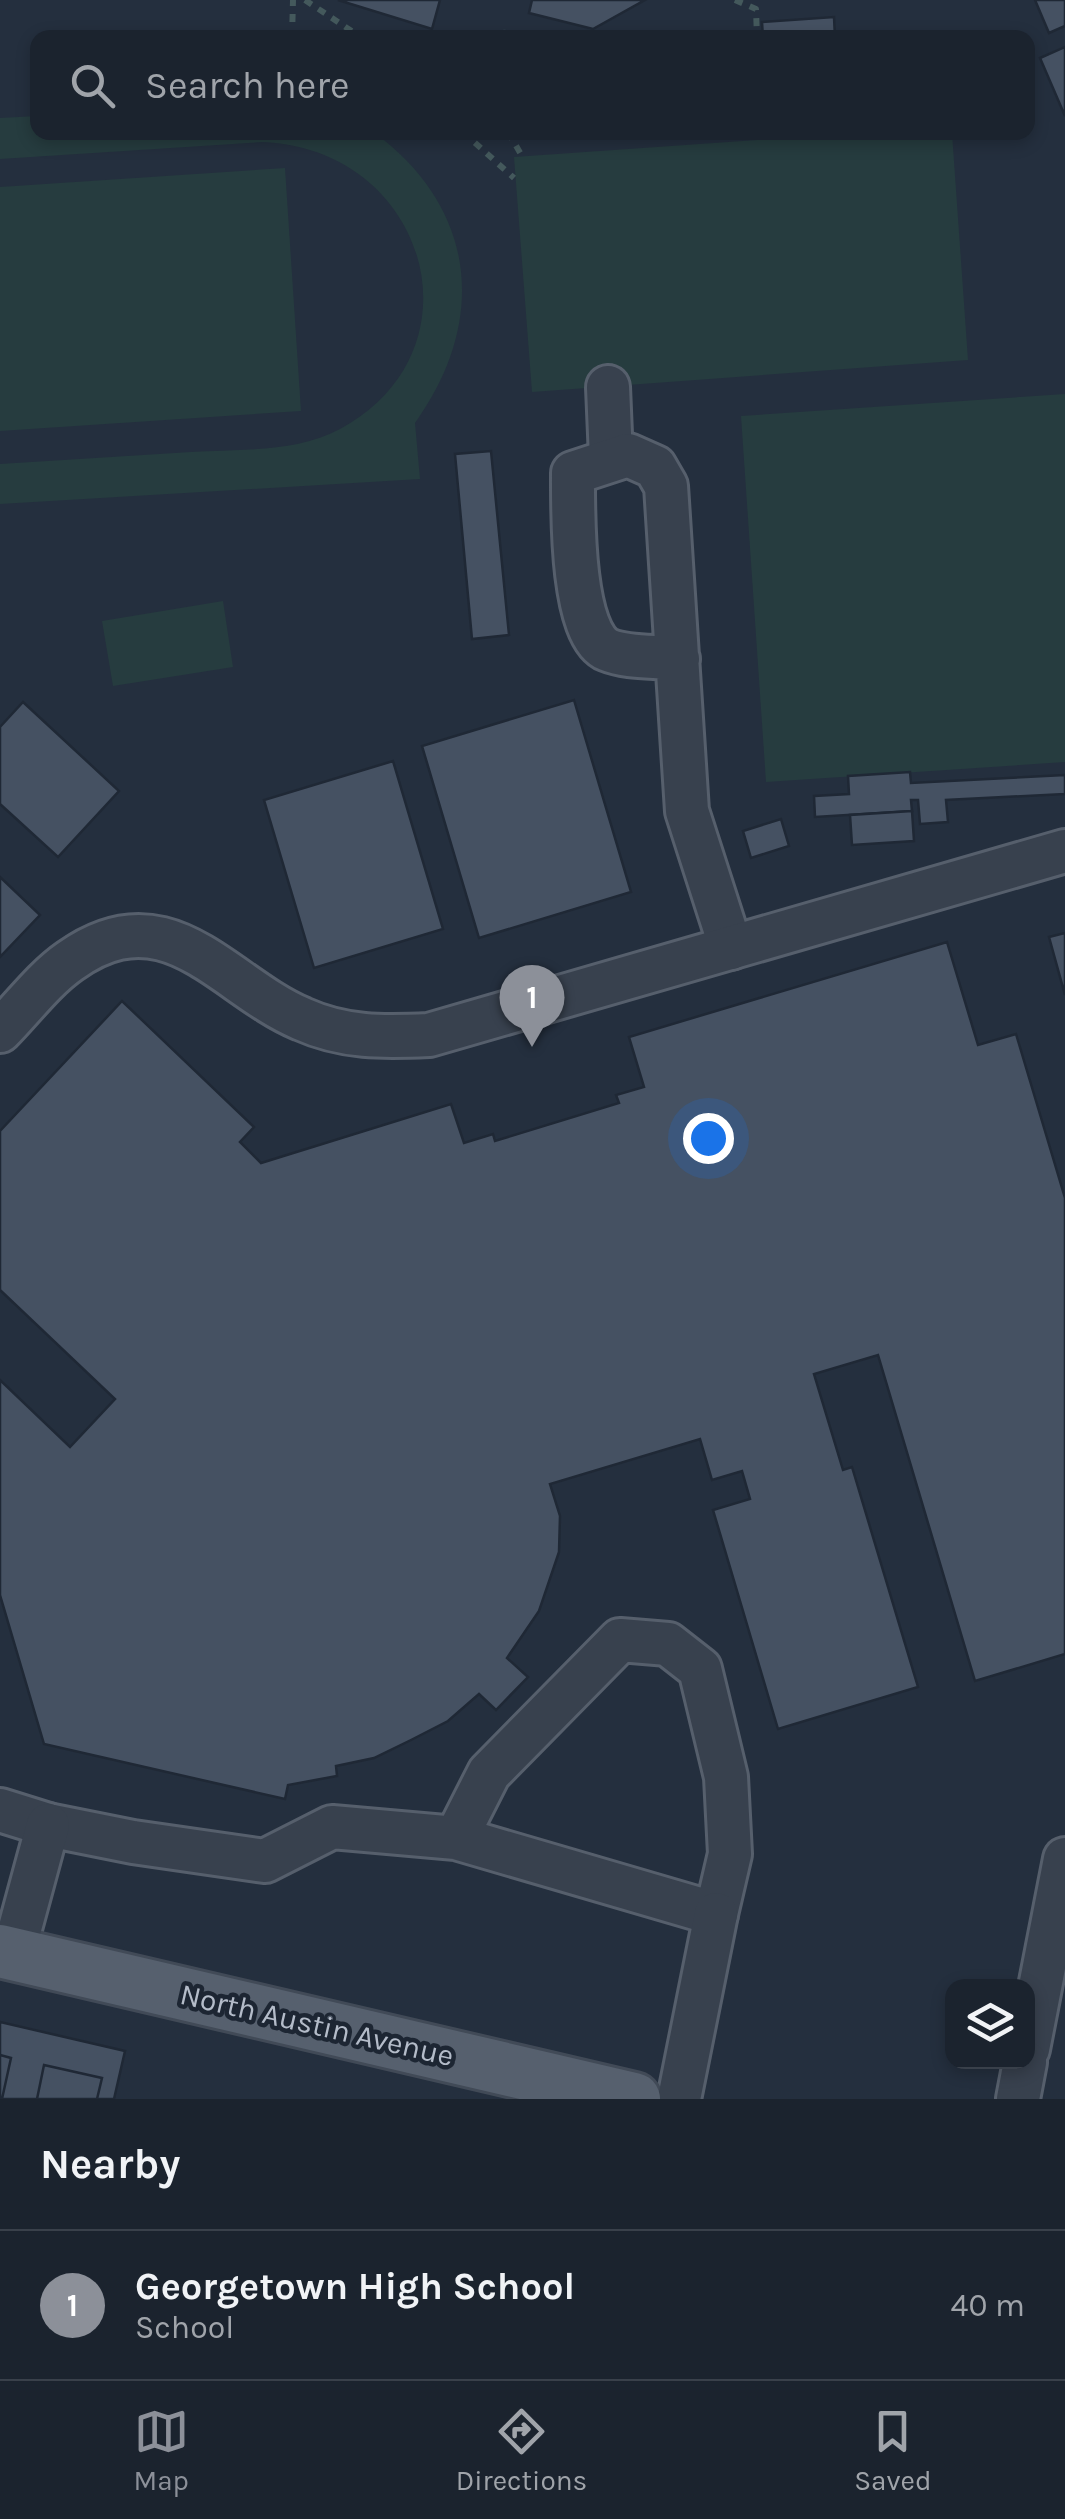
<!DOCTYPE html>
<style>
body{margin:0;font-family:Karla,sans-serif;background:#242b36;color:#f1f3f6}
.controls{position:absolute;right:30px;bottom:30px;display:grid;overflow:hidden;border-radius:20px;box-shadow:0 5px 15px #0003}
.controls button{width:90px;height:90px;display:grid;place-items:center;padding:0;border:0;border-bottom:2px solid #39404a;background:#1b232e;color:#f1f3f6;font:50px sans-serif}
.you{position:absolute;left:708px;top:1138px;width:35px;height:35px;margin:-25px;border:8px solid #fff;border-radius:50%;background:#1a73e8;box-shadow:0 0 0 15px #1a73e833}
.badge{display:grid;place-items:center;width:65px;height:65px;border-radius:50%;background:#8c9099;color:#fff;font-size:32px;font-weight:700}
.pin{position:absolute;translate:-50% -82px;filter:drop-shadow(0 2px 5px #0008)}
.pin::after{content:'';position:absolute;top:52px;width:35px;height:30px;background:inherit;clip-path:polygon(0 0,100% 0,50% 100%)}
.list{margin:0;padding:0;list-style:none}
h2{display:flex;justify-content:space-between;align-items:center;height:130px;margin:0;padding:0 40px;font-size:42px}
h2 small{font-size:32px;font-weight:400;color:#a0a4aa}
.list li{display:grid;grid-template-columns:65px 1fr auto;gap:30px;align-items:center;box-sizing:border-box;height:150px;padding:0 40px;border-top:2px solid #39404a}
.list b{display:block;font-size:38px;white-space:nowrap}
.list p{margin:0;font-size:32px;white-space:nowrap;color:#a0a4aa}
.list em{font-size:32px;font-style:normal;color:#a0a4aa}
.icon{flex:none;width:55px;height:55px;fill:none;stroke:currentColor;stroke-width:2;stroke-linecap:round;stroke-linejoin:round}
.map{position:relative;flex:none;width:1065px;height:2099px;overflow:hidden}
.search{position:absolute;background:#1b232e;box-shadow:0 5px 15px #0003;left:30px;right:30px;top:30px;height:110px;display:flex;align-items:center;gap:25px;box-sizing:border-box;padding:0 35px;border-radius:20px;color:#a0a4aa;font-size:38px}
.sheet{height:280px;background:#1b232e}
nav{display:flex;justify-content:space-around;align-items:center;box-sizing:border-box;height:140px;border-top:2px solid #39404a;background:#1b232e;font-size:28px;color:#a0a4aa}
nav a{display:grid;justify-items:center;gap:5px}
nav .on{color:#8c9099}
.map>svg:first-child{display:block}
.green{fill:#263c3f}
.building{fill:#455162;stroke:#1f2835;stroke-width:2.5}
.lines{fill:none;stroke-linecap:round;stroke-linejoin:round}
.minor-casing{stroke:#565f6c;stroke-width:48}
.major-casing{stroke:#414a57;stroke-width:58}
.path{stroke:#44595c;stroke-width:6;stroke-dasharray:8 8;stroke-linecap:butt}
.minor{stroke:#38414e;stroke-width:42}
.major{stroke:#56606e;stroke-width:52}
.labels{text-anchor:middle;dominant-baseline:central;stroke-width:9;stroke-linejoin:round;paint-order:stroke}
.street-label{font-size:30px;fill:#b4bcc9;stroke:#1d2633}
</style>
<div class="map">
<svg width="1065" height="2099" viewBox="0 0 1065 2099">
<rect width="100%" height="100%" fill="#242f3e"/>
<!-- green -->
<g class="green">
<path d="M37 116 38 132 375 133C477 209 488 321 415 423L420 479 0 504V464C64 460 127 456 191 452 239 449 296 453 340 429 486 350 427 149 263 142L0 159V118Z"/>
<polygon points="858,133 952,133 968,360 532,392 514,157"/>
<polygon points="285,168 301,411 0,431 0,187"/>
<polygon points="1065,394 1065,762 766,782 741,416"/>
<polygon points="223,601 233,667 113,686 102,621"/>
</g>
<!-- building -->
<g class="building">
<polygon points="338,0 440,0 432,29"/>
<polygon points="532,0 645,0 593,29 529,13"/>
<polygon points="1035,0 1065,0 1065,26 1049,33"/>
<polygon points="834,17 835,38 763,38 762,22"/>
<polygon points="587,31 587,38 546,38 546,34"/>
<polygon points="1065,47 1065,116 1040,58"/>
<polygon points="491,451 509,635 472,639 455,454"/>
<polygon points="574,700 631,892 479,938 422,746"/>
<polygon points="23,702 119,791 58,857 0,804 0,727"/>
<polygon points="393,761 443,929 314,968 264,800"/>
<polygon points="910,772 911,783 1065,775 1065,794 946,800 948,822 920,824 918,800 911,800 912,811 815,817 814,796 849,794 848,776"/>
<polygon points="912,811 914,841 852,845 850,815"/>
<polygon points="781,819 789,846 751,858 743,831"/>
<polygon points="0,877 40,915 0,957"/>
<polygon points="1065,933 1065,995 1049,937"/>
<polygon points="947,942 978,1045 1016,1034 1065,1198 1065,1654 975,1681 878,1355 814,1374 843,1470 852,1467 918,1687 778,1729 713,1510 750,1499 742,1471 712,1480 700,1439 550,1484 560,1516 559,1552 539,1611 507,1658 528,1677 496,1710 479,1694 448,1721 411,1740 374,1758 336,1766 337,1776 288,1785 285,1799 44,1744 0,1595 0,1380 70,1447 115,1399 0,1290 0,1131 122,1001 254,1127 240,1142 261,1163 451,1104 464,1143 493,1134 495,1141 619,1103 616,1095 644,1087 629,1037"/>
<polygon points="0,2022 125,2051 114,2099 0,2099"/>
<polygon points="0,2055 11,2058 2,2099 0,2099"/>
<polygon points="44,2065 102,2078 97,2099 37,2099"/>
</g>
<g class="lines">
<defs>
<g id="minor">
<polyline points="608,387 611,458"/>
<path d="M678 659C657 656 627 658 608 650 571 635 573 510 573 473L628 455 655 467 666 486 687 811 731 948"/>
<path d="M0 1031C22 1009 44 979 70 961 168 891 223 986 302 1019 344 1038 383 1037 429 1035L1065 851"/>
<polyline points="0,1810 48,1825 133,1842 265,1861 332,1827 456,1838 716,1914 730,1854 726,1777 700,1669 668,1644 620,1640 489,1773 456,1838"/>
<polyline points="13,1954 48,1825"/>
<polyline points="1028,2049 1065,1859"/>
<polyline points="679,2099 716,1914"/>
<polyline points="1018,2099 1025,2062"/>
</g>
<polyline id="major" points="0,1951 634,2099"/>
</defs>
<!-- minor casing -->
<use href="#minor" class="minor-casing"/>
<!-- major casing -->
<use href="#major" class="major-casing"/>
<!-- path -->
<g class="path">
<polyline points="305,0 362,38"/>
<polyline points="735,0 756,9 757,38"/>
<polyline points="292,38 293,0"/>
<polyline points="506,38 507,23"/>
<polyline points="463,132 514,178"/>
<polyline points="508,132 522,156"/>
<polyline points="763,132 763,140"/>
</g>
<!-- minor -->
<use href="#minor" class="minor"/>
<!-- major -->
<use href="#major" class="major"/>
</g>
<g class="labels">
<!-- street labels -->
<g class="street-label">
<text transform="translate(317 2025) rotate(13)">North Austin Avenue</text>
</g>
</g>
</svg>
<div class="controls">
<button><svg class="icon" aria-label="layers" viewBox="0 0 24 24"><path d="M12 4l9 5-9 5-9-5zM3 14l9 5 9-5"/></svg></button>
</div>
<div class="you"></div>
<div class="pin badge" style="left:532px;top:1047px">1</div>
<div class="search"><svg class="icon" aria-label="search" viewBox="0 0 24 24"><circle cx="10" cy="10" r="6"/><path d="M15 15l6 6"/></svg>Search here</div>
</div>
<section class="sheet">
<h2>Nearby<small></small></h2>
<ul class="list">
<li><span class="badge">1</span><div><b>Georgetown High School</b><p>School</p></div><em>40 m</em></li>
</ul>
</section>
<nav>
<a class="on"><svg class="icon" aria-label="map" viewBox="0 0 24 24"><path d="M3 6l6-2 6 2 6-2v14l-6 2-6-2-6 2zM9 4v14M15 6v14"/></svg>Map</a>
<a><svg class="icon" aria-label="directions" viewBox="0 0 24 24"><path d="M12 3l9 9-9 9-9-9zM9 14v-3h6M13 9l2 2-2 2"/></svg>Directions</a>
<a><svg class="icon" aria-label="saved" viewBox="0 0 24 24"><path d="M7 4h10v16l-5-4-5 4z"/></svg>Saved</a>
</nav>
